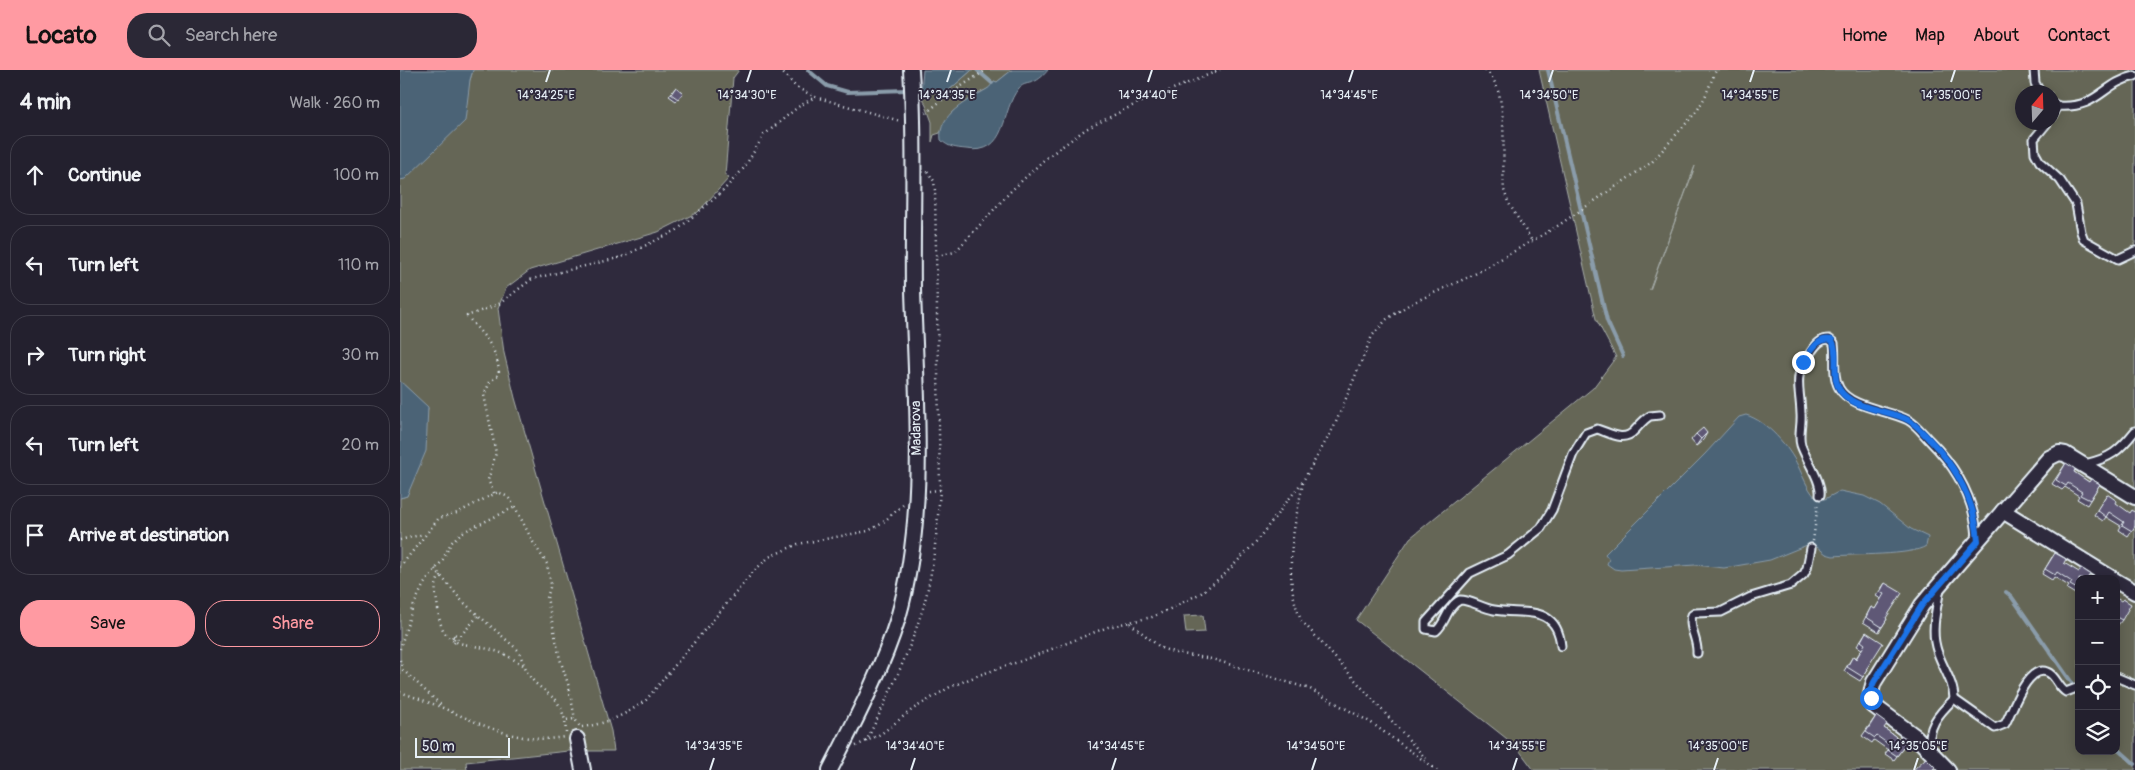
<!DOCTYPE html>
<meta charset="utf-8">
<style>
body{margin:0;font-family:Pangolin,sans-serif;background:#2b2836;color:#f1f3f6}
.controls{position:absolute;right:15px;bottom:15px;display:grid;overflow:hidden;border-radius:10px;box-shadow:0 2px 12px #0003}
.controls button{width:45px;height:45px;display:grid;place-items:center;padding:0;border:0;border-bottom:1px solid #403e4a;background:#23202e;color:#f1f3f6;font:25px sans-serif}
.compass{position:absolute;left:1615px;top:15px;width:45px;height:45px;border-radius:50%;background:#23202e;box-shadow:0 2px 12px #0003;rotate:19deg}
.scale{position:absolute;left:15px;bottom:12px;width:95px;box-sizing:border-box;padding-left:5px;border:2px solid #e8f1f8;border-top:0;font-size:14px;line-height:18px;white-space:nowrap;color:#e8f1f8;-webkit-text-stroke:4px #2f2a3d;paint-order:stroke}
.stop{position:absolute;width:15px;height:15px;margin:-11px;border:4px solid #1a73e8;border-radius:50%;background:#fff}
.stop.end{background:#1a73e8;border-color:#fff;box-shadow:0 1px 5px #0008}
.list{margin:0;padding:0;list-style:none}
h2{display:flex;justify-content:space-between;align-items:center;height:65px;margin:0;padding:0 20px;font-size:21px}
h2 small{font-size:16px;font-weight:400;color:#a3a3aa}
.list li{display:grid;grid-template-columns:32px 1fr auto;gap:15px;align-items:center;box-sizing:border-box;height:80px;margin:0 10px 10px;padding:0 10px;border:1px solid #403e4a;border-radius:20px}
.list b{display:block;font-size:19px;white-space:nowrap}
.list em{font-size:16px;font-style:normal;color:#a3a3aa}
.actions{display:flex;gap:10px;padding:15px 20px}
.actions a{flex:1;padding:11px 0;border:1px solid #ff9aa2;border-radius:20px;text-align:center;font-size:18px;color:#ff9aa2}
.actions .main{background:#ff9aa2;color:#111}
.icon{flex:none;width:28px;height:28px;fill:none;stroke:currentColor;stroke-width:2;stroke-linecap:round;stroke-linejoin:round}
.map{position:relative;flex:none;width:1735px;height:700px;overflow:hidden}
header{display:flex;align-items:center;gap:30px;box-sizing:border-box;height:70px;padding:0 25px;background:#ff9aa2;color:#111}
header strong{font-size:24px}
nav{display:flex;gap:28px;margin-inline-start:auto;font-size:18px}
.search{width:350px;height:45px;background:#2b2836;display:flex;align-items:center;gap:12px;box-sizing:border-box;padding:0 18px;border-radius:20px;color:#a3a3aa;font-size:19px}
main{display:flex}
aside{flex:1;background:#23202e}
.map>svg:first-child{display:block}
.green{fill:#656657;stroke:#a6aca8;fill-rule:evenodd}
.water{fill:#4b6376;stroke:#8a9caa}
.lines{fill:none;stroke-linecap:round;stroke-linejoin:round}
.stream{stroke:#8a9caa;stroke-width:4}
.service-casing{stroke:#e8f1f8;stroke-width:11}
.minor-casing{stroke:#e8f1f8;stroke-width:18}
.path{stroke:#e8f1f8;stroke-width:2.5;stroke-dasharray:1 4;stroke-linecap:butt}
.service{stroke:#2f2a3d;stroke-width:7}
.minor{stroke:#2f2a3d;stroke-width:14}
.wall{fill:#514c65;stroke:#e8f1f8}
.shaded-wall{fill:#423e53;stroke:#e8f1f8}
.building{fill:#5e5876;stroke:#e8f1f8}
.route{stroke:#1a73e8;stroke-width:6}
.ticks{fill:none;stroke:#e8f1f8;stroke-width:2}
.labels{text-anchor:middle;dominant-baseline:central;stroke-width:4;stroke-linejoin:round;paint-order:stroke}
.street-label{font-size:14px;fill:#e8f1f8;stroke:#2f2a3d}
.ticks-label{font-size:12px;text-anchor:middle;fill:#e8f1f8;stroke:#2f2a3d;stroke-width:4;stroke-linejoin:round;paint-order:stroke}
</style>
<header>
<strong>Locato</strong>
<div class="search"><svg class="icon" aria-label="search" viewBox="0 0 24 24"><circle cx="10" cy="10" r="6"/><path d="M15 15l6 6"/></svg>Search here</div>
<nav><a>Home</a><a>Map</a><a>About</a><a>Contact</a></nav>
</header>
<main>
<aside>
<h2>4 min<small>Walk · 260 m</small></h2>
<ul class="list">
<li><svg class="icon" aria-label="ahead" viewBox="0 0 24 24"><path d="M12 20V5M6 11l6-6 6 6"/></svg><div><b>Continue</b></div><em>100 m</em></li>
<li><svg class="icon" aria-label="left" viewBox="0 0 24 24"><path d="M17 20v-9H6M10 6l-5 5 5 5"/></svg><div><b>Turn left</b></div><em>110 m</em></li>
<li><svg class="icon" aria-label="right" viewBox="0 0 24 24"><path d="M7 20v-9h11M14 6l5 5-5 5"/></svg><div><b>Turn right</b></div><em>30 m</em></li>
<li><svg class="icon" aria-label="left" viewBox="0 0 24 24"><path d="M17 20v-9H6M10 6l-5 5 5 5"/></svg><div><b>Turn left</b></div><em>20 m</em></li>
<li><svg class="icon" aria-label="arrive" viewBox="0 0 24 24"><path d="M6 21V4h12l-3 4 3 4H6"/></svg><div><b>Arrive at destination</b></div></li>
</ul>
<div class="actions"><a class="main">Save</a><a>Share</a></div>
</aside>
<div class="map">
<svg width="1735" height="700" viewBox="0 0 1735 700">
<rect width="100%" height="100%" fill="#2f2a3d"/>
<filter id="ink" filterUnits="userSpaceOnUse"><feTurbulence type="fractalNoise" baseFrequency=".02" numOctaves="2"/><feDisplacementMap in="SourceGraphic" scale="10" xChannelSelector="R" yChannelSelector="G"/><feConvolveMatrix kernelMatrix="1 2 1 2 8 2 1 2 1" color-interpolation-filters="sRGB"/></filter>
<g filter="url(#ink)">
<!-- green -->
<g class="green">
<polygon points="73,0 339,0 333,8 325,105 329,108 298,142 258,162 130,200 106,218 98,238 104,283 115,328 211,661 214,681 168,681 66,692 67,700 0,700 0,428 7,426 28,338 0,311 0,110 5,108 70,10"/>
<polygon points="572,0 612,0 597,12 594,11 590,18 581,22 552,42 540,63 534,65 532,72 532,52 521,22 548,21"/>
<path d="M1139 0H1735V700H1134L1116 676 956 550 1010 468 1193 318 1216 287 1196 249ZM1622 22H1652V52H1622ZM1295 96 1250 220V219ZM1679 509H1716V681H1679Z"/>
<polygon points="803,545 805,562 786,563 784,546"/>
</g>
<!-- water -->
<g class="water">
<polygon points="0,0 73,0 70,10 65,51 5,109 0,110"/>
<polygon points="523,0 572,0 548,21 521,22"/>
<path d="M612 0H648C645 4 639 10 633 12 628 14 624 13 619 18 600 40 609 86 566 79 555 78 548 77 541 70 537 44 569 30 587 19 591 17 591 14 594 11L597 12Z"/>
<polygon points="0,311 28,337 26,381 7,426 0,428"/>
<path d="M1346 345C1367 351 1389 377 1398 396 1403 406 1407 418 1415 427L1425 429 1440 421 1464 426 1480 434 1511 459 1528 467 1526 476C1511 486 1454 484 1433 486L1426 484 1417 477 1407 475 1370 490 1324 498 1295 495 1221 500 1214 499 1207 494 1209 489 1205 484 1305 384 1339 347Z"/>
</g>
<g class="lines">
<!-- stream -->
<g class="stream">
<polyline points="408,0 427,16 448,22 507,20"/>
<polyline points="577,0 592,13"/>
<polyline points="1148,0 1207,251 1223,286"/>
<polyline points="1606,522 1611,526 1679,623"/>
<polyline points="1716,677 1735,694"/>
</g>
<defs>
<g id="service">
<polyline points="1634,0 1635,13 1640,22"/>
<polyline points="1652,33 1658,36 1652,47"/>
<path d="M1658 36C1699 39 1702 13 1735 6"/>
<polyline points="1648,52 1634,69 1635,83 1640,92 1660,110 1676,134 1681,162 1684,170 1718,189 1735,181"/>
<path d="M1685 394C1711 388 1719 381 1735 361"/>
<path d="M1420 425C1422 411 1406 390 1401 375 1398 365 1402 355 1401 344 1400 315 1392 307 1411 282 1416 275 1420 269 1429 269L1434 273C1436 288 1432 305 1439 318 1450 338 1489 340 1508 350 1517 355 1523 364 1530 371 1557 398 1575 429 1577 468"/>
<path d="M1161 576C1157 533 1122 545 1094 540 1082 538 1071 530 1060 530 1047 536 1046 553 1036 561L1026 559V552L1070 503 1108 485 1141 458 1152 440 1173 384 1186 363 1197 359C1210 363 1224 373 1235 360 1240 355 1243 350 1250 346L1260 345"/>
<path d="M1297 583C1298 569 1288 558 1292 545L1295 543 1321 542 1351 527 1391 515 1404 504 1407 498 1411 478"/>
<polyline points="1716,607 1735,615"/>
<path d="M1554 629 1595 658 1605 654C1612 642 1627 594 1647 602 1656 605 1658 618 1666 622L1679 617"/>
<path d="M1530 680C1527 657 1538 644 1554 629 1554 611 1540 594 1536 577 1531 558 1537 537 1540 518"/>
</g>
<g id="minor">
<polyline points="1603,441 1713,509"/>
<polyline points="1716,511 1735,522"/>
<polyline points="177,669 183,700"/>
<path d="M430 700C455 651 482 600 498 548 528 444 516 326 513 220 512 146 516 73 511 0"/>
<path d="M1548 700 1516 667 1474 636C1470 627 1471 621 1474 612L1522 535 1649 388 1659 383 1665 384 1735 427"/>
</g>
</defs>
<!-- service casing -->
<use href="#service" class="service-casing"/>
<!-- minor casing -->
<use href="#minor" class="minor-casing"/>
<!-- path -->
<g class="path">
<polyline points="380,0 396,17 415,27 500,51"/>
<path d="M1085 0C1111 19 1101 90 1104 120L1108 132 1132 171"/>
<polyline points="526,43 548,25 586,0"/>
<polyline points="537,186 555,182 610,122 645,89 686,59 736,34 820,0"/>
<path d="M903 413C894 457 882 506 901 550L1028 691"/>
<polyline points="529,421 540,420"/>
<path d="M94 423 88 410 96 383 84 325 90 312 99 304C98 277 83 266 67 246L99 234 132 209 222 187 277 160 322 122 344 98 364 65 398 37 415 27"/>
<polyline points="0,470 24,464"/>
<polyline points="1413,471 1418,434"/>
<polyline points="0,497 39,448 57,443 98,422 108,427 115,437 133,472 147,494 151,514 147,528 160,589 169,617 175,649"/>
<polyline points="35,499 62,531 118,580 128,604 135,613 156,630 161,638 165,650"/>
<path d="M40 505C33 519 36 524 38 539 42 579 60 571 92 580 104 583 113 589 123 595"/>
<polyline points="730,553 761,578 776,583 812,589 910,619 970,652 1037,700"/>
<polyline points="53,566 56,567 54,570 52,568 54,564 58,566"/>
<polyline points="54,573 78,546"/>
<polyline points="0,579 12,539 24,514 42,491 51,473 61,463 115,437"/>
<polyline points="0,590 3,600 42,636"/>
<path d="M0 622C14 627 29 632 43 638 83 655 120 675 164 667"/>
<path d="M182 657C206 654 226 645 246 630L354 501 369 487 398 474 468 461 481 454 503 435"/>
<polyline points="166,663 165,650 175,649 180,657"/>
<path d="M466 672C487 628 509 584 523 538 534 499 537 460 540 420L535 121 534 111 526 99"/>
<polyline points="456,676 481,664 513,639 550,617 579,605 621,591 708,557 752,547 768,540 801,523 825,504 855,473 903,411 934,357 972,266 987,249 1010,234 1073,205 1156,157 1252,92 1297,41 1305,27 1316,0"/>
</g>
<!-- service -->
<use href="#service" class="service"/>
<!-- minor -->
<use href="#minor" class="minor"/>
</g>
<!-- wall -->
<g class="wall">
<polygon points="276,17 283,23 276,31 269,26"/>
<polygon points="1296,364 1303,370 1296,376 1291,370"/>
<polygon points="1666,393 1674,402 1689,412 1700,414 1687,435 1677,429 1679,426 1665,417 1662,420 1652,414"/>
<polygon points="1707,424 1735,456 1728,466 1719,460 1721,456 1706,447 1703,451 1694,445"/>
<polygon points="1652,487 1664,493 1679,509 1679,522 1677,525 1667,519 1669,516 1654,507 1652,510 1642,504"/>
<polygon points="1485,513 1486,548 1487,549 1479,562 1463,552 1471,537 1475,539 1481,529 1476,526"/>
<polygon points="1716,528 1722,550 1718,555 1716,554"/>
<polygon points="1466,562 1467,598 1468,599 1460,611 1444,601 1453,586 1456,588 1462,579 1457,576"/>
<polygon points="1476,646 1484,658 1499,669 1509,670 1494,690 1485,684 1488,680 1474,670 1472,673 1462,666"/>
</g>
<!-- shaded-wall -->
<polygon class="shaded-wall" points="1307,363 1303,370 1296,376 1301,369"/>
<!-- building -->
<g class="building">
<polygon points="276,17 283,23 278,29 271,24"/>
<polygon points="1303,358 1307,363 1301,369 1296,364"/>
<polygon points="1666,393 1675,399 1674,402 1689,412 1691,409 1700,414 1690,430 1680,425 1682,422 1668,413 1666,416 1656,410"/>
<polygon points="1707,424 1717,431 1716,433 1730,443 1732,440 1735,442 1735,456 1732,461 1722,455 1724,452 1709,442 1706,447 1697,440"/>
<polygon points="1655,483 1666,489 1664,493 1679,502 1681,498 1690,504 1687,509 1679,509 1679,520 1670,515 1672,512 1657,502 1655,505 1645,499"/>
<polygon points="1485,513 1502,523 1486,548 1487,549 1482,557 1466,547 1471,537 1475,539 1484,524 1480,522"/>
<polygon points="1716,528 1721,531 1723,529 1731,534 1722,550 1716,547"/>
<polygon points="1466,562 1483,573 1467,598 1468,599 1463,607 1447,597 1453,586 1456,589 1465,574 1461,571"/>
<polygon points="1476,646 1487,654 1484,658 1499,669 1501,665 1509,670 1497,686 1488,680 1491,676 1477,666 1475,668 1466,662"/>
<polygon points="1526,688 1535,697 1532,700 1513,700"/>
</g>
</g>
<g class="lines" filter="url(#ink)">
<!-- route -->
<path class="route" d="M1403 292C1411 282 1417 266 1432 270 1441 287 1428 310 1444 325 1460 340 1488 340 1508 350 1517 355 1523 363 1530 370 1558 399 1575 431 1578 471L1522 535 1474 612 1470 621 1471 628"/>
</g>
<!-- ticks -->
<path class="ticks" d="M146 12 150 0M347 12 351 0M547 12 551 0M748 12 752 0M949 12 953 0M1149 12 1153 0M1350 12 1354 0M1551 12 1555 0M310 700 314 688M511 700 515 688M712 700 716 688M912 700 916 688M1113 700 1117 688M1314 700 1318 688M1514 700 1518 688"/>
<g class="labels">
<!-- street labels -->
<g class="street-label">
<text transform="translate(516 358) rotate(-91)">Madarova</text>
</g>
</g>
<g class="ticks-label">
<text x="146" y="29">14°34'25"E</text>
<text x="1149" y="29">14°34'50"E</text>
<text x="1551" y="29">14°35'00"E</text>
<text x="347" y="29">14°34'30"E</text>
<text x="547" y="29">14°34'35"E</text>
<text x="748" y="29">14°34'40"E</text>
<text x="949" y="29">14°34'45"E</text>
<text x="1350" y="29">14°34'55"E</text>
<text x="314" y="680">14°34'35"E</text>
<text x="515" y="680">14°34'40"E</text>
<text x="716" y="680">14°34'45"E</text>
<text x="916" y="680">14°34'50"E</text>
<text x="1117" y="680">14°34'55"E</text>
<text x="1318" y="680">14°35'00"E</text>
<text x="1518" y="680">14°35'05"E</text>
</g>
</svg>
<div class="controls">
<button>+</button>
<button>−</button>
<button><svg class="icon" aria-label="locate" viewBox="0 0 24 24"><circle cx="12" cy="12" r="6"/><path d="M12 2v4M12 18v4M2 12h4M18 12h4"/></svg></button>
<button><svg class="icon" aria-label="layers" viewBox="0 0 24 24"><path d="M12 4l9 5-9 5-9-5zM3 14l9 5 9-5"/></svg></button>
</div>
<svg class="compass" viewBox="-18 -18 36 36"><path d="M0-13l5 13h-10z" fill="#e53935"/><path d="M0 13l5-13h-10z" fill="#a3a3aa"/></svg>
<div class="scale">50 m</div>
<div class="stop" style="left:1471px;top:628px"></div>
<div class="stop end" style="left:1403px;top:292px"></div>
</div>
</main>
